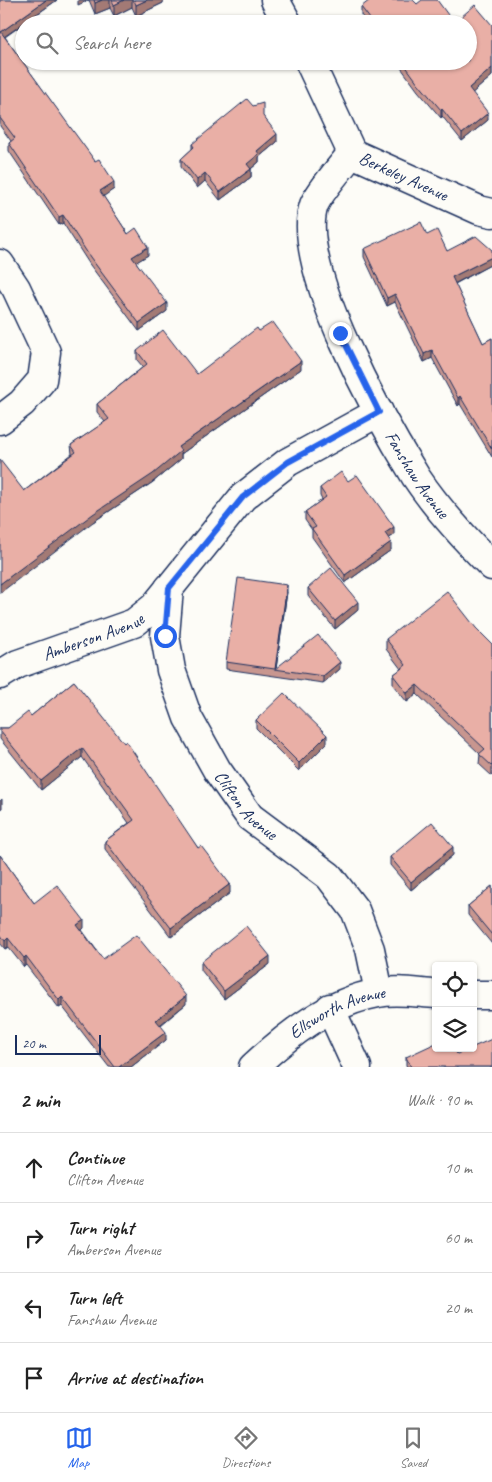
<!DOCTYPE html>
<meta charset="utf-8">
<style>
body{margin:0;font-family:Caveat,sans-serif;background:#f6f6f6;color:#222}
.controls{position:absolute;right:15px;bottom:15px;display:grid;overflow:hidden;border-radius:5px;box-shadow:0 1px 4px #0004}
.controls button{width:45px;height:45px;display:grid;place-items:center;padding:0;border:0;border-bottom:1px solid #e0e0e0;background:#fff;color:#222;font:25px sans-serif}
.scale{position:absolute;left:15px;bottom:12px;width:86px;box-sizing:border-box;padding-left:5px;border:2px solid #1b2f5e;border-top:0;font-size:14px;line-height:18px;white-space:nowrap;color:#1b2f5e;-webkit-text-stroke:4px #fdfcf7;paint-order:stroke}
.stop{position:absolute;width:15px;height:15px;margin:-11px;border:4px solid #2563eb;border-radius:50%;background:#fff}
.stop.end{background:#2563eb;border-color:#fff;box-shadow:0 1px 5px #0008}
.list{margin:0;padding:0;list-style:none}
h2{display:flex;justify-content:space-between;align-items:center;height:65px;margin:0;padding:0 20px;font-size:21px}
h2 small{font-size:16px;font-weight:400;color:#767676}
.list li{display:grid;grid-template-columns:32px 1fr auto;gap:15px;align-items:center;box-sizing:border-box;height:70px;padding:0 20px;border-top:1px solid #e0e0e0}
.list b{display:block;font-size:19px;white-space:nowrap}
.list p{margin:0;font-size:16px;white-space:nowrap;color:#767676}
.list em{font-size:16px;font-style:normal;color:#767676}
.icon{flex:none;width:28px;height:28px;fill:none;stroke:currentColor;stroke-width:2;stroke-linecap:round;stroke-linejoin:round}
.map{position:relative;flex:none;width:492px;height:1067px;overflow:hidden}
.search{position:absolute;background:#fff;box-shadow:0 1px 4px #0004;left:15px;right:15px;top:15px;height:55px;display:flex;align-items:center;gap:12px;box-sizing:border-box;padding:0 18px;border-radius:28px;color:#767676;font-size:19px}
.sheet{height:345px;background:#fff}
nav{display:flex;justify-content:space-around;align-items:center;box-sizing:border-box;height:70px;border-top:1px solid #e0e0e0;background:#fff;font-size:14px;color:#767676}
nav a{display:grid;justify-items:center;gap:2px}
nav .on{color:#2563eb}
.map>svg:first-child{display:block}
.lines{fill:none;stroke-linecap:round;stroke-linejoin:round}
.minor-casing{stroke:#1b2f5e;stroke-width:31}
.minor{stroke:#fdfcf7;stroke-width:28}
.wall{fill:#c8968f;stroke:#1b2f5e}
.shaded-wall{fill:#a37a74;stroke:#1b2f5e}
.building{fill:#e9afa6;stroke:#1b2f5e}
.route{stroke:#2563eb;stroke-width:6}
.labels{text-anchor:middle;dominant-baseline:central;stroke-width:4.5;stroke-linejoin:round;paint-order:stroke}
.street-label{font-size:18px;fill:#1b2f5e;stroke:#fdfcf7}
</style>
<div class="map">
<svg width="492" height="1067" viewBox="0 0 492 1067">
<rect width="100%" height="100%" fill="#fdfcf7"/>
<filter id="ink" filterUnits="userSpaceOnUse"><feTurbulence type="fractalNoise" baseFrequency=".02" numOctaves="2"/><feDisplacementMap in="SourceGraphic" scale="10" xChannelSelector="R" yChannelSelector="G"/><feConvolveMatrix kernelMatrix="1 2 1 2 8 2 1 2 1" color-interpolation-filters="sRGB"/></filter>
<g filter="url(#ink)">
<g class="lines">
<defs>
<g id="minor">
<polyline points="275,0 288,24"/>
<path id="s1" d="M309 61 352 153 479 210 492 213"/>
<path id="s2" d="M352 153C342 166 319 192 314 205 293 265 383 424 416 477 436 507 467 541 492 566"/>
<polyline points="0,264 16,288 46,352 42,380 22,403 0,420"/>
<path id="s3" d="M169 588 165 636 171 670 188 718 217 770 250 817 329 876 355 910 370 949 379 992"/>
<path id="s4" d="M0 675 18 664 134 623 154 607 243 497 288 462 379 412"/>
<polyline points="473,995 492,995"/>
<polyline points="330,1008 357,1067"/>
<path id="s5" d="M253 1067C289 1034 329 1002 378 993 395 989 418 993 436 994"/>
</g>
</defs>
<!-- minor casing -->
<use href="#minor" class="minor-casing"/>
<!-- minor -->
<use href="#minor" class="minor"/>
</g>
<!-- wall -->
<g class="wall">
<polygon points="0,0 57,0 5,37 114,189 103,196 128,234 148,255 136,262 167,311 139,331 90,265 63,223 59,225 9,151 9,143 11,141 0,126"/>
<polygon points="89,0 163,0 163,3 136,16 132,7 114,16 110,8 95,14"/>
<polygon points="417,4 454,23 492,25 492,76 472,93 488,120 462,141 442,116 441,118 418,91 396,61 468,61 468,24 368,24 361,15 361,7"/>
<polygon points="263,116 277,142 259,157 259,162 251,169 251,177 220,200 205,181 197,188 181,167 181,159 192,149 192,144"/>
<polygon points="427,235 447,251 492,250 492,264 455,284 483,343 492,338 492,457 460,404 458,406 432,358 424,362 395,302 387,306 364,257 364,249"/>
<polygon points="259,331 301,369 181,454 181,459 153,482 93,522 24,491 72,454 71,445 105,422 97,412 97,404 143,367 137,360 137,351 197,374"/>
<polygon points="348,481 394,535 388,539 391,550 345,583 312,537 312,530 305,520 305,512 322,500 320,496 320,488"/>
<polygon points="308,588 358,610 335,629 308,596"/>
<polygon points="287,592 276,668 340,669 323,683 226,669 226,662"/>
<polygon points="476,628 492,644 492,776 479,764 480,754 417,694 407,702 393,685 393,675 401,669 386,649 386,639"/>
<polygon points="74,681 198,848 230,893 171,937 105,849 105,841 129,823 82,757 41,790 0,739 0,728 8,728 31,716"/>
<polygon points="256,720 327,743 299,771 256,728"/>
<polygon points="0,855 34,903 84,928 82,930 103,959 186,1004 161,1025 166,1040 131,1067 109,1067 62,1006 59,1008 26,965 24,967 8,947 5,949 0,943"/>
<polygon points="453,855 411,890 390,865 390,857"/>
<polygon points="492,886 492,944 468,915 468,906"/>
<polygon points="201,962 270,964 224,999 201,970"/>
<polygon points="457,1054 492,1067 407,1067 406,1065 406,1057"/>
</g>
<!-- shaded-wall -->
<g class="shaded-wall">
<polygon points="46,0 57,0 1,39 1,32"/>
<polygon points="78,0 89,0 78,5"/>
<polygon points="102,0 110,0 110,8 95,14 95,3"/>
<polygon points="124,0 132,0 132,7 114,16 114,5"/>
<polygon points="147,0 163,0 163,3 136,16 136,5"/>
<polygon points="492,68 492,76 469,96 469,88"/>
<polygon points="442,109 442,116 441,118 441,110"/>
<polygon points="488,113 488,120 462,141 462,134"/>
<polygon points="277,134 277,142 259,157 259,162 247,172 247,164 257,151"/>
<polygon points="251,169 251,177 220,200 220,192"/>
<polygon points="205,173 205,181 197,188 197,180"/>
<polygon points="114,182 114,189 100,199 100,191"/>
<polygon points="63,215 63,223 59,225 59,217"/>
<polygon points="148,247 148,255 132,265 132,257"/>
<polygon points="492,257 492,264 452,285 452,277"/>
<polygon points="395,294 395,302 387,306 387,298"/>
<polygon points="167,303 167,311 139,331 139,323"/>
<polygon points="432,350 432,358 424,362 424,354"/>
<polygon points="301,361 301,369 181,454 181,459 153,482 93,522 0,593 0,584 178,447"/>
<polygon points="460,396 460,404 458,406 458,398"/>
<polygon points="394,527 394,535 385,541 385,533"/>
<polygon points="391,542 391,550 345,583 345,575"/>
<polygon points="287,585 287,592 276,669 275,669"/>
<polygon points="358,602 358,610 335,629 335,621"/>
<polygon points="340,662 340,669 323,683 323,676"/>
<polygon points="417,685 417,694 407,702 407,693"/>
<polygon points="327,735 327,743 299,771 299,763"/>
<polygon points="82,748 82,757 41,790 41,781"/>
<polygon points="2,799 2,808 0,809 0,801"/>
<polygon points="453,847 453,855 411,890 411,882"/>
<polygon points="230,884 230,893 171,937 171,928"/>
<polygon points="84,920 84,928 77,934 77,925"/>
<polygon points="8,938 8,947 5,949 5,941"/>
<polygon points="26,956 26,965 24,967 24,958"/>
<polygon points="270,956 270,964 224,999 224,991"/>
<polygon points="186,996 186,1004 156,1028 156,1020"/>
<polygon points="62,997 62,1006 59,1008 59,1000"/>
<polygon points="166,1032 166,1040 131,1067 119,1067"/>
</g>
<!-- building -->
<g class="building">
<polygon points="0,0 46,0 1,32 95,161 99,159 114,182 100,191 128,234 136,228 148,247 132,257 167,303 139,323 90,257 63,215 59,217 9,143 15,138 0,118"/>
<polygon points="94,0 102,0 95,3"/>
<polygon points="112,0 124,0 114,5"/>
<polygon points="134,0 147,0 136,5"/>
<polygon points="370,0 413,0 417,4 422,0 437,0 454,23 475,5 492,25 492,68 469,88 488,113 462,134 442,109 441,110 418,83 402,61 468,61 468,24 374,24 361,7"/>
<polygon points="247,99 253,106 263,103 263,116 277,134 257,151 259,154 247,164 251,169 220,192 205,173 197,180 181,159 194,147 192,144"/>
<polygon points="421,222 427,235 437,230 447,251 476,236 492,250 492,257 452,277 483,343 492,338 492,449 460,396 458,398 432,350 424,354 395,294 387,298 364,249"/>
<polygon points="273,322 301,361 178,447 181,451 153,474 93,514 0,584 0,460 24,491 76,452 71,445 109,419 97,404 147,364 137,351 163,330 197,374 257,328 259,331"/>
<polygon points="341,472 348,481 357,475 394,527 385,533 391,542 345,575 312,529 316,527 305,512 326,497 320,488"/>
<polygon points="331,568 358,602 335,621 308,588"/>
<polygon points="238,578 287,585 275,669 318,635 340,662 323,676 226,662"/>
<polygon points="447,591 476,628 492,644 492,766 479,754 485,749 417,685 407,693 393,675 406,665 386,639"/>
<polygon points="74,681 124,743 126,741 198,848 201,846 230,884 171,928 105,841 134,820 82,748 41,781 0,731 0,728 8,728 28,712 31,716"/>
<polygon points="284,693 327,735 299,763 256,720"/>
<polygon points="432,822 453,847 411,882 390,857"/>
<polygon points="0,855 34,903 57,885 84,920 77,925 103,959 136,935 186,996 156,1020 166,1032 119,1067 115,1067 62,997 59,1000 26,956 24,958 8,938 5,941 0,934"/>
<polygon points="492,886 492,935 468,906"/>
<polygon points="246,926 270,956 224,991 201,962"/>
<polygon points="492,1039 492,1067 411,1067 406,1057 436,1043 436,1048 454,1048 457,1054 471,1048 473,1048 473,1047"/>
</g>
</g>
<g class="lines" filter="url(#ink)">
<!-- route -->
<polyline class="route" points="165,636 169,588 243,497 288,462 379,412 340,333"/>
</g>
<g class="labels">
<!-- street labels -->
<g class="street-label">
<text stroke="none"><textPath href="#s1" startOffset="158">Berkeley Avenue</textPath></text>
<text stroke="none"><textPath href="#s2" startOffset="359">Fanshaw Avenue</textPath></text>
<text stroke="none"><textPath href="#s4" startOffset="101">Amberson Avenue</textPath></text>
<text stroke="none"><textPath href="#s3" startOffset="239">Clifton Avenue</textPath></text>
<text stroke="none"><textPath href="#s5" startOffset="102">Ellsworth Avenue</textPath></text>
</g>
</g>
</svg>
<div class="controls">
<button><svg class="icon" aria-label="locate" viewBox="0 0 24 24"><circle cx="12" cy="12" r="6"/><path d="M12 2v4M12 18v4M2 12h4M18 12h4"/></svg></button>
<button><svg class="icon" aria-label="layers" viewBox="0 0 24 24"><path d="M12 4l9 5-9 5-9-5zM3 14l9 5 9-5"/></svg></button>
</div>
<div class="scale">20 m</div>
<div class="stop" style="left:165px;top:636px"></div>
<div class="stop end" style="left:340px;top:333px"></div>
<div class="search"><svg class="icon" aria-label="search" viewBox="0 0 24 24"><circle cx="10" cy="10" r="6"/><path d="M15 15l6 6"/></svg>Search here</div>
</div>
<section class="sheet">
<h2>2 min<small>Walk · 90 m</small></h2>
<ul class="list">
<li><svg class="icon" aria-label="ahead" viewBox="0 0 24 24"><path d="M12 20V5M6 11l6-6 6 6"/></svg><div><b>Continue</b><p>Clifton Avenue</p></div><em>10 m</em></li>
<li><svg class="icon" aria-label="right" viewBox="0 0 24 24"><path d="M7 20v-9h11M14 6l5 5-5 5"/></svg><div><b>Turn right</b><p>Amberson Avenue</p></div><em>60 m</em></li>
<li><svg class="icon" aria-label="left" viewBox="0 0 24 24"><path d="M17 20v-9H6M10 6l-5 5 5 5"/></svg><div><b>Turn left</b><p>Fanshaw Avenue</p></div><em>20 m</em></li>
<li><svg class="icon" aria-label="arrive" viewBox="0 0 24 24"><path d="M6 21V4h12l-3 4 3 4H6"/></svg><div><b>Arrive at destination</b></div></li>
</ul>
</section>
<nav>
<a class="on"><svg class="icon" aria-label="map" viewBox="0 0 24 24"><path d="M3 6l6-2 6 2 6-2v14l-6 2-6-2-6 2zM9 4v14M15 6v14"/></svg>Map</a>
<a><svg class="icon" aria-label="directions" viewBox="0 0 24 24"><path d="M12 3l9 9-9 9-9-9zM9 14v-3h6M13 9l2 2-2 2"/></svg>Directions</a>
<a><svg class="icon" aria-label="saved" viewBox="0 0 24 24"><path d="M7 4h10v16l-5-4-5 4z"/></svg>Saved</a>
</nav>
